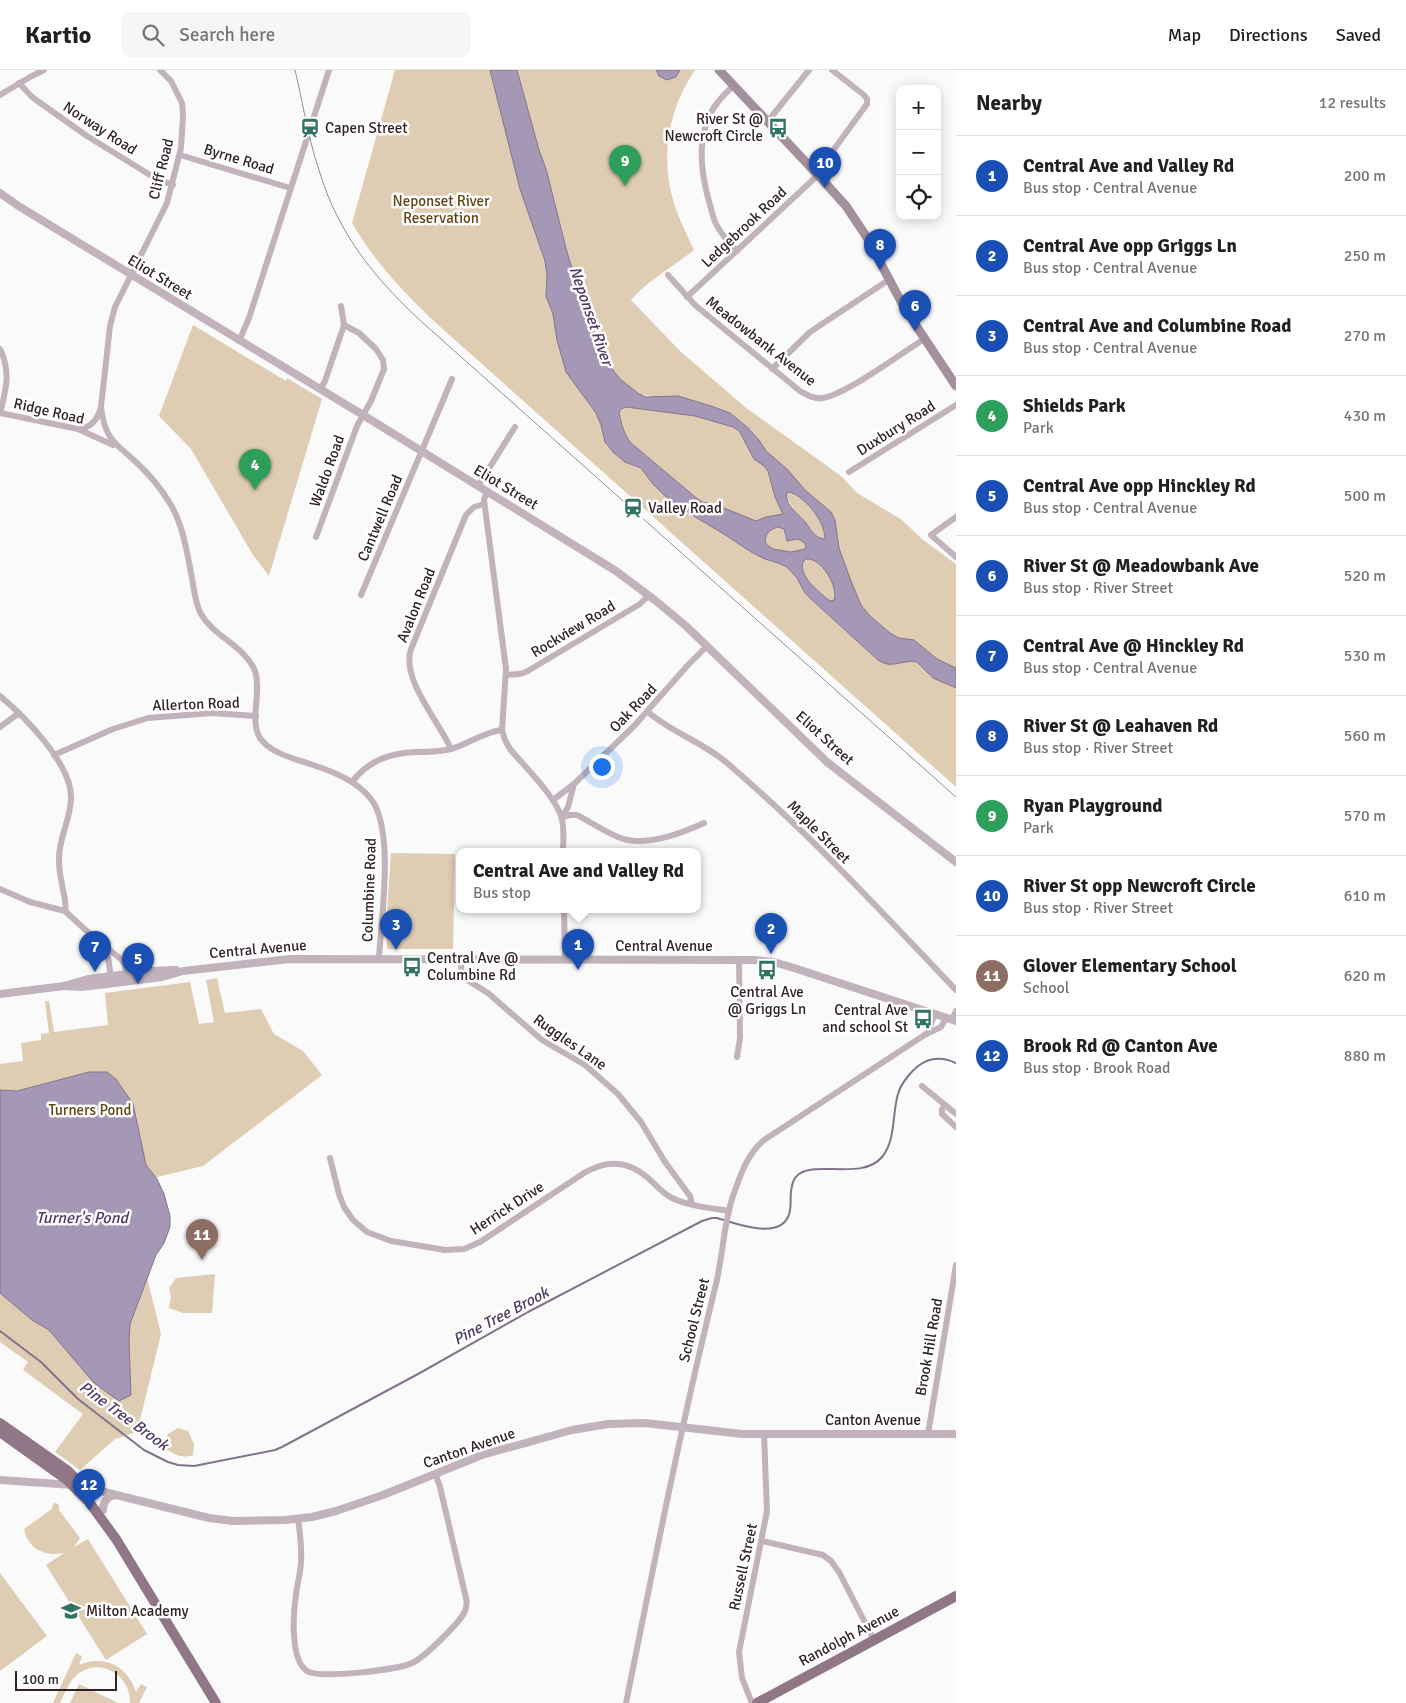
<!DOCTYPE html>
<meta charset="utf-8">
<style>
body{margin:0;font-family:Signika,sans-serif;background:#f6f6f6;color:#202124}
.controls{position:absolute;right:15px;top:15px;display:grid;overflow:hidden;border-radius:10px;box-shadow:0 2px 12px #0003}
.controls button{width:45px;height:45px;display:grid;place-items:center;padding:0;border:0;border-bottom:1px solid #e0e0e0;background:#fff;color:#202124;font:25px sans-serif}
.scale{position:absolute;left:15px;bottom:12px;width:102px;box-sizing:border-box;padding-left:5px;border:2px solid #312324;border-top:0;font-size:14px;line-height:18px;white-space:nowrap;color:#312324;-webkit-text-stroke:4px #fff;paint-order:stroke}
.you{position:absolute;left:601px;top:696px;width:18px;height:18px;margin:-12px;border:4px solid #fff;border-radius:50%;background:#1a73e8;box-shadow:0 0 0 8px #1a73e833}
.badge{display:grid;place-items:center;width:32px;height:32px;border-radius:50%;background:#0f766e;color:#fff;font-size:16px;font-weight:700}
.pin{position:absolute;translate:-50% -41px;filter:drop-shadow(0 1px 2px #0008)}
.pin::after{content:'';position:absolute;top:26px;width:18px;height:15px;background:inherit;clip-path:polygon(0 0,100% 0,50% 100%)}
.popup{position:absolute;left:456px;top:778px;width:245px;height:65px;box-sizing:border-box;display:grid;place-content:center;border-radius:10px;background:#fff;filter:drop-shadow(0 1px 4px #0005);font-size:16px;white-space:nowrap;color:#757577}
.popup b{font-size:19px;color:#202124}
.popup::after{content:'';position:absolute;left:50%;top:100%;margin-left:-10px;border:10px solid transparent;border-top-color:#fff}
.list{margin:0;padding:0;list-style:none}
h2{display:flex;justify-content:space-between;align-items:center;height:65px;margin:0;padding:0 20px;font-size:21px}
h2 small{font-size:16px;font-weight:400;color:#757577}
.list li{display:grid;grid-template-columns:32px 1fr auto;gap:15px;align-items:center;box-sizing:border-box;height:80px;padding:0 20px;border-top:1px solid #e0e0e0}
.list b{display:block;font-size:19px;white-space:nowrap}
.list p{margin:0;font-size:16px;white-space:nowrap;color:#757577}
.list em{font-size:16px;font-style:normal;color:#757577}
.icon{flex:none;width:28px;height:28px;fill:none;stroke:currentColor;stroke-width:2;stroke-linecap:round;stroke-linejoin:round}
.map{position:relative;flex:none;width:956px;height:1633px;overflow:hidden}
header{display:flex;align-items:center;gap:30px;box-sizing:border-box;height:70px;padding:0 25px;background:#fff;border-bottom:1px solid #e0e0e0}
header strong{font-size:24px}
nav{display:flex;gap:28px;margin-inline-start:auto;font-size:18px}
.search{width:350px;height:45px;background:#f6f6f6;display:flex;align-items:center;gap:12px;box-sizing:border-box;padding:0 18px;border-radius:10px;color:#757577;font-size:19px}
main{display:flex}
aside{flex:1;background:#fff}
.map>svg:first-child{display:block}
.green{fill:#deccb3}
.water{fill:#a597b6;stroke:#82748a;fill-rule:evenodd}
.lines{fill:none;stroke-linecap:round;stroke-linejoin:round}
.stream{stroke:#82748a;stroke-width:2}
.minor{stroke:#c1b2bc;stroke-width:6}
.tertiary{stroke:#c1b2bc;stroke-width:8}
.secondary{stroke:#a4909d;stroke-width:9}
.primary{stroke:#907788;stroke-width:10}
.tram{stroke:#958e8f;stroke-width:1}
.labels{text-anchor:middle;dominant-baseline:central;stroke-width:5;stroke-linejoin:round;paint-order:stroke}
.poi-label{font-size:15px;fill:#312324;stroke:#fff;text-anchor:start}
.street-label{font-size:15px;fill:#312324;stroke:#fff}
.park-label{font-size:15px;fill:#624412;stroke:#fff}
.water-label{font-size:16px;font-style:italic;fill:#4f3965;stroke:#fff}
</style>
<header>
<strong>Kartio</strong>
<div class="search"><svg class="icon" aria-label="search" viewBox="0 0 24 24"><circle cx="10" cy="10" r="6"/><path d="M15 15l6 6"/></svg>Search here</div>
<nav><a>Map</a><a>Directions</a><a>Saved</a></nav>
</header>
<main>
<div class="map">
<svg width="956" height="1633" viewBox="0 0 956 1633">
<rect width="100%" height="100%" fill="#fafafa"/>
<!-- green -->
<g class="green">
<path d="M395 0H490L520 119 545 191 547 205 546 226 553 244 557 270 566 302 596 343 601 355 605 372 614 383 625 392 641 398 653 414 665 426 697 448 727 466 751 482 787 497 797 508 805 523 811 529 878 590 892 595 902 592H917L933 607 956 618V717L436 253C404 223 374 191 352 153Z"/>
<path d="M517 0H695C669 38 660 85 673 130 678 147 686 163 694 180 673 197 648 210 631 230L680 281 745 337 841 406 857 423 902 450 922 469 956 494V598L937 589 914 570 899 568 890 563 869 545 861 535 851 511 839 478 835 450 798 413 787 399 766 381 759 370 747 357 730 343 639 324 620 309 605 290 595 271 567 182 546 99 539 80Z"/>
<polygon points="193,255 286,311 287,308 322,329 269,506 253,485 191,379 159,346"/>
<path d="M626 337 695 346 733 357 738 361 754 389 764 396 768 401 775 427 783 444 766 447 756 451 719 436 702 432 694 426 631 373C624 364 621 354 619 342L621 339Z"/>
<path d="M787 422C802 421 829 454 823 469 812 466 790 436 786 425Z"/>
<path d="M778 457 784 459 785 467 790 471 798 469 806 473V477L805 480 791 482 773 479 767 475C762 466 770 459 778 457Z"/>
<path d="M806 489C821 487 839 517 834 530L831 531 827 529C818 519 799 507 803 492Z"/>
<polygon points="391,783 455,784 453,879 387,879 386,856"/>
<polygon points="217,908 225,943 261,939 274,964 303,981 322,1005 203,1096 124,1115 161,1264 137,1362 115,1369 80,1400 55,1382 83,1344 23,1300 28,1292 0,1272 0,994 23,991 21,973 41,970 41,964 49,963 45,931 49,931 54,962 108,955 105,923 190,912 199,954 214,952 206,910"/>
<polygon points="215,1204 212,1243 183,1243 169,1238 171,1227 169,1218 176,1208"/>
<path d="M178 1358 188 1361 194 1374 193 1385C181 1389 173 1384 164 1377L168 1364Z"/>
<path d="M56 1433 59 1435V1440L80 1468 74 1477 88 1469 147 1564 106 1590 46 1495 64 1483C45 1487 28 1479 24 1459L52 1439 53 1434Z"/>
<polygon points="0,1503 47,1566 0,1601"/>
<path d="M76 1583 82 1586 79 1595C104 1584 128 1596 136 1622L141 1614 147 1617 139 1633H130C131 1606 102 1587 79 1603 69 1610 65 1623 60 1633H53Z"/>
<polygon points="79,1614 118,1633 70,1633"/>
</g>
<!-- water -->
<g class="water">
<path d="M490 0H517L539 80 546 99 567 182 595 271 605 290 620 309 639 324 646 327 678 326 711 336 730 343 747 357 759 370 766 381 787 399 805 420 831 442 835 450 839 478 851 511 861 535 869 545 890 563 899 568 914 570 937 589 956 598V618L933 608 917 592C902 589 892 600 878 590L811 529 805 523 797 508 787 497 778 493 765 489 751 482 727 466 697 448 665 426 653 414 641 398 625 392 614 383 605 372 601 355 596 343 566 302 557 270 553 244 546 226 547 205 545 191 520 119ZM626 337 695 346 733 357 739 361 754 389 764 396 768 401 775 427 783 444 766 447 756 451 719 436 702 432 694 426 631 373C624 364 621 354 619 342L621 339ZM787 422C802 422 828 454 824 469 814 467 811 460 806 453 799 444 784 435 787 422ZM778 457 784 459 787 471 798 469 805 473 806 477 805 479 791 482 773 479 767 475C762 466 770 459 778 457ZM806 489C821 487 839 517 834 530L831 531 827 529C817 519 799 507 803 492Z"/>
<polygon points="656,0 680,0 676,7 667,10 659,6"/>
<polygon points="89,1002 107,1002 116,1009 133,1034 146,1095 157,1109 164,1124 170,1146 170,1157 164,1173 156,1185 130,1254 129,1271 131,1325 119,1331 94,1313 49,1260 32,1250 0,1223 0,1020 17,1021"/>
</g>
<g class="lines">
<!-- stream -->
<path class="stream" d="M0 1261 41 1292 78 1329 144 1380 168 1392 178 1395 194 1396 275 1380 282 1377 418 1304 528 1242 702 1151 712 1148H717C735 1153 777 1170 788 1147 792 1140 790 1129 791 1121 792 1115 793 1108 799 1104 818 1091 863 1110 882 1087 896 1070 892 1044 898 1024 900 1016 904 1011 909 1005 922 989 937 984 956 993"/>
<!-- minor -->
<g class="minor">
<polyline points="19,13 32,27 87,66 155,108 173,115"/>
<path d="M734 15C724 25 713 35 708 49 697 77 702 107 710 135 712 141 713 148 716 154 721 164 729 173 737 181"/>
<polyline points="0,25 30,7 44,0"/>
<polyline points="768,51 809,0"/>
<polyline points="180,85 290,118"/>
<polyline points="815,101 824,93 867,34 867,29 864,25 832,0"/>
<path d="M668 205 695 235 800 321C807 325 813 329 822 328 844 326 902 283 924 269"/>
<polyline points="687,227 818,105"/>
<polyline points="239,271 249,248 329,0"/>
<path d="M0 279C11 301 6 321 0 343"/>
<polyline points="772,299 810,262 890,209"/>
<polyline points="320,320 325,311 344,255 341,236"/>
<path d="M101 337C105 371 116 373 138 394 151 406 162 420 171 435 184 458 187 483 192 508 194 520 195 533 201 544 214 567 245 576 255 601 262 623 249 650 260 668 271 684 296 689 313 695 334 702 357 711 371 729 395 760 381 849 379 888"/>
<polyline points="0,343 78,359 113,375"/>
<path d="M78 359C91 358 98 349 101 337L110 256 115 237 167 133 181 78 183 46 182 33 171 11 160 0"/>
<polyline points="849,402 956,335"/>
<polyline points="478,416 515,357"/>
<path d="M487 421 484 430 506 599 502 660 505 670 510 679C525 697 554 725 561 746 565 757 563 770 563 781"/>
<polyline points="956,447 931,465 956,487"/>
<polyline points="316,467 357,356 371,331 384,299 383,290 376,279 359,263 344,255"/>
<polyline points="361,525 452,309"/>
<polyline points="506,605 520,604 526,602 640,534 649,525"/>
<path d="M0 626C24 646 72 694 71 728 71 748 59 767 59 788 59 797 60 806 62 814 63 823 67 832 65 841"/>
<path d="M648 642C672 663 703 672 727 693 809 763 882 842 956 920"/>
<polyline points="0,657 19,643"/>
<path d="M451 679C439 651 401 610 411 579L466 445 474 437 484 434"/>
<polyline points="54,685 113,659 148,648 212,643 256,646"/>
<path d="M352 712C368 691 389 683 416 682 428 682 439 682 451 679 469 674 483 662 502 660"/>
<polyline points="553,730 574,714 634,656 688,595 707,576"/>
<path d="M562 747 570 745H577C591 752 603 761 618 767 643 778 680 764 704 753"/>
<polyline points="562,747 568,737 574,714"/>
<polyline points="0,819 30,832 65,841 91,865 122,890 125,895 127,908"/>
<polyline points="564,839 565,890"/>
<polyline points="105,878 108,886 111,909"/>
<polyline points="460,889 462,904 467,910 488,923 542,970 585,995 618,1024 641,1052 665,1092 690,1126 692,1134"/>
<polyline points="952,950 956,941"/>
<polyline points="927,964 935,944"/>
<polyline points="737,987 740,968 739,890"/>
<polyline points="922,1016 956,1044"/>
<polyline points="945,1035 942,1039 942,1044 956,1057"/>
<path d="M330 1088 339 1124 344 1137 353 1150 367 1162 391 1171 445 1180 464 1179 480 1172 584 1103C606 1090 628 1090 648 1108 656 1115 662 1123 672 1128 689 1136 710 1138 729 1141"/>
<polyline points="928,1364 956,1195"/>
<path d="M298 1449C300 1463 302 1477 301 1491 301 1502 297 1513 296 1525 293 1543 290 1590 307 1601 319 1609 398 1600 412 1593 424 1588 458 1554 464 1543 467 1538 467 1533 466 1528L440 1417 435 1403"/>
<polyline points="762,1471 823,1485 831,1491 839,1502 874,1570"/>
<path d="M626 1633C654 1494 681 1356 715 1218 723 1188 723 1155 733 1126 740 1106 747 1084 764 1070L926 964 941 957 946 948"/>
<polyline points="752,1633 742,1608 739,1582 767,1441 764,1364"/>
</g>
<!-- tertiary -->
<g class="tertiary">
<polyline points="0,123 20,137 363,345 616,501 656,531 686,556 827,692 956,792"/>
<polyline points="64,916 81,917 99,915 162,907 183,901 290,889 754,890 774,892 794,898 956,951"/>
<polyline points="0,924 64,916 88,909 150,901 176,900"/>
<polyline points="0,1410 73,1415"/>
<polyline points="84,1417 209,1448 233,1451 285,1450 312,1447 336,1441 383,1425 482,1385 572,1360 608,1354 645,1353 742,1364 956,1364"/>
<path d="M103 1440C103 1432 107 1426 116 1425"/>
</g>
<!-- secondary -->
<polyline class="secondary" points="719,0 818,105 846,136 866,166 905,239 956,316"/>
<!-- primary -->
<g class="primary">
<polyline points="0,1353 67,1400 90,1423"/>
<polyline points="0,1362 67,1410 89,1432 116,1469 216,1633"/>
<polyline points="757,1633 956,1526"/>
</g>
<!-- tram -->
<path class="tram" d="M295 0C303 33 308 68 319 100 338 164 375 209 423 253L956 727"/>
</g>
<!-- icons -->
<defs>
<symbol id="station-bare" viewBox="-9 -9 18 18"><path d="M-3-6H3Q5-6 5-4V2Q5 4 3 4L4.5 6H3L1.5 4h-3L-3 6H-4.5L-3 4Q-5 4-5 2V-4Q-5-6-3-6ZM-3.5-4v3h7v-3ZM-3.5 1v1.5H-2V1ZM2 1v1.5H3.5V1Z" fill="#317261" stroke="#fff" stroke-width="2.5" paint-order="stroke"/></symbol>
<symbol id="bus-bare" viewBox="-9 -9 18 18"><path d="M-5-6H5V4H4V6H2V4H-2V6H-4V4H-5ZM-3.5-4V0h7V-4ZM-3.5 1.2v1.5H-2V1.2ZM2 1.2v1.5H3.5V1.2Z" fill="#317261" stroke="#fff" stroke-width="2.5" paint-order="stroke"/></symbol>
<symbol id="school-bare" viewBox="-9 -9 18 18"><path d="M0-5L7-2L0 1L-7-2ZM-4 1L0 2.5L4 1V4Q0 6-4 4Z" fill="#317261" stroke="#fff" stroke-width="2.5" paint-order="stroke"/></symbol>
</defs>
<g fill-rule="evenodd">
<use href="#station-bare" x="296" y="44" width="28" height="28"/>
<use href="#bus-bare" x="764" y="44" width="28" height="28"/>
<use href="#station-bare" x="619" y="424" width="28" height="28"/>
<use href="#bus-bare" x="398" y="883" width="28" height="28"/>
<use href="#bus-bare" x="753" y="886" width="28" height="28"/>
<use href="#bus-bare" x="909" y="935" width="28" height="28"/>
<use href="#school-bare" x="57" y="1527" width="28" height="28"/>
</g>
<g class="labels">
<!-- poi labels -->
<g class="poi-label">
<text x="763" y="49" text-anchor="end">River St @<tspan x="763" dy="17">Newcroft Circle</tspan></text>
<text x="325" y="58">Capen Street</text>
<text x="648" y="438">Valley Road</text>
<text x="427" y="888">Central Ave @<tspan x="427" dy="17">Columbine Rd</tspan></text>
<text x="767" y="922" text-anchor="middle">Central Ave<tspan x="767" dy="17">@ Griggs Ln</tspan></text>
<text x="908" y="940" text-anchor="end">Central Ave<tspan x="908" dy="17">and school St</tspan></text>
<text x="86" y="1541">Milton Academy</text>
</g>
<!-- street labels -->
<g class="street-label">
<text transform="translate(100 58) rotate(33)">Norway Road</text>
<text transform="translate(239 89) rotate(17)">Byrne Road</text>
<text transform="translate(161 99) rotate(-76)">Cliff Road</text>
<text transform="translate(744 157) rotate(-43)">Ledgebrook Road</text>
<text transform="translate(160 207) rotate(31)">Eliot Street</text>
<text transform="translate(761 271) rotate(38)">Meadowbank Avenue</text>
<text transform="translate(49 341) rotate(13)">Ridge Road</text>
<text transform="translate(896 358) rotate(-32)">Duxbury Road</text>
<text transform="translate(327 401) rotate(-70)">Waldo Road</text>
<text transform="translate(506 417) rotate(31)">Eliot Street</text>
<text transform="translate(380 448) rotate(-67)">Cantwell Road</text>
<text transform="translate(416 535) rotate(-68)">Avalon Road</text>
<text transform="translate(573 559) rotate(-31)">Rockview Road</text>
<text transform="translate(196 634) rotate(-2)">Allerton Road</text>
<text transform="translate(633 638) rotate(-46)">Oak Road</text>
<text transform="translate(825 668) rotate(42)">Eliot Street</text>
<text transform="translate(819 762) rotate(45)">Maple Street</text>
<text transform="translate(369 820) rotate(-88)">Columbine Road</text>
<text x="664" y="876">Central Avenue</text>
<text transform="translate(258 879) rotate(-5)">Central Avenue</text>
<text transform="translate(570 972) rotate(35)">Ruggles Lane</text>
<text transform="translate(507 1138) rotate(-33)">Herrick Drive</text>
<text transform="translate(694 1250) rotate(-76)">School Street</text>
<text transform="translate(929 1277) rotate(-80)">Brook Hill Road</text>
<text x="873" y="1350">Canton Avenue</text>
<text transform="translate(469 1378) rotate(-19)">Canton Avenue</text>
<text transform="translate(743 1497) rotate(-78)">Russell Street</text>
<text transform="translate(849 1566) rotate(-28)">Randolph Avenue</text>
</g>
<!-- park labels -->
<g class="park-label">
<text x="441" y="131">Neponset River<tspan x="441" dy="17">Reservation</tspan></text>
<text x="90" y="1040">Turners Pond</text>
</g>
<!-- water labels -->
<g class="water-label">
<text transform="translate(591 246) rotate(71)">Neponset River</text>
<text x="82" y="1148">Turner's Pond</text>
<text transform="translate(501 1246) rotate(-28)">Pine Tree Brook</text>
<text transform="translate(124 1346) rotate(36)">Pine Tree Brook</text>
</g>
</g>
</svg>
<div class="controls">
<button>+</button>
<button>−</button>
<button><svg class="icon" aria-label="locate" viewBox="0 0 24 24"><circle cx="12" cy="12" r="6"/><path d="M12 2v4M12 18v4M2 12h4M18 12h4"/></svg></button>
</div>
<div class="scale">100 m</div>
<div class="you"></div>
<div class="pin badge" style="left:578px;top:900px;background:#1a4fb4">1</div>
<div class="popup"><b>Central Ave and Valley Rd</b>Bus stop</div>
<div class="pin badge" style="left:771px;top:884px;background:#1a4fb4">2</div>
<div class="pin badge" style="left:396px;top:880px;background:#1a4fb4">3</div>
<div class="pin badge" style="left:255px;top:420px;background:#2e9e5b">4</div>
<div class="pin badge" style="left:138px;top:914px;background:#1a4fb4">5</div>
<div class="pin badge" style="left:915px;top:261px;background:#1a4fb4">6</div>
<div class="pin badge" style="left:95px;top:902px;background:#1a4fb4">7</div>
<div class="pin badge" style="left:880px;top:200px;background:#1a4fb4">8</div>
<div class="pin badge" style="left:625px;top:116px;background:#2e9e5b">9</div>
<div class="pin badge" style="left:825px;top:118px;background:#1a4fb4">10</div>
<div class="pin badge" style="left:202px;top:1190px;background:#8d6e63">11</div>
<div class="pin badge" style="left:89px;top:1440px;background:#1a4fb4">12</div>
</div>
<aside>
<h2>Nearby<small>12 results</small></h2>
<ul class="list">
<li><span class="badge" style="background:#1a4fb4">1</span><div><b>Central Ave and Valley Rd</b><p>Bus stop · Central Avenue</p></div><em>200 m</em></li>
<li><span class="badge" style="background:#1a4fb4">2</span><div><b>Central Ave opp Griggs Ln</b><p>Bus stop · Central Avenue</p></div><em>250 m</em></li>
<li><span class="badge" style="background:#1a4fb4">3</span><div><b>Central Ave and Columbine Road</b><p>Bus stop · Central Avenue</p></div><em>270 m</em></li>
<li><span class="badge" style="background:#2e9e5b">4</span><div><b>Shields Park</b><p>Park</p></div><em>430 m</em></li>
<li><span class="badge" style="background:#1a4fb4">5</span><div><b>Central Ave opp Hinckley Rd</b><p>Bus stop · Central Avenue</p></div><em>500 m</em></li>
<li><span class="badge" style="background:#1a4fb4">6</span><div><b>River St @ Meadowbank Ave</b><p>Bus stop · River Street</p></div><em>520 m</em></li>
<li><span class="badge" style="background:#1a4fb4">7</span><div><b>Central Ave @ Hinckley Rd</b><p>Bus stop · Central Avenue</p></div><em>530 m</em></li>
<li><span class="badge" style="background:#1a4fb4">8</span><div><b>River St @ Leahaven Rd</b><p>Bus stop · River Street</p></div><em>560 m</em></li>
<li><span class="badge" style="background:#2e9e5b">9</span><div><b>Ryan Playground</b><p>Park</p></div><em>570 m</em></li>
<li><span class="badge" style="background:#1a4fb4">10</span><div><b>River St opp Newcroft Circle</b><p>Bus stop · River Street</p></div><em>610 m</em></li>
<li><span class="badge" style="background:#8d6e63">11</span><div><b>Glover Elementary School</b><p>School</p></div><em>620 m</em></li>
<li><span class="badge" style="background:#1a4fb4">12</span><div><b>Brook Rd @ Canton Ave</b><p>Bus stop · Brook Road</p></div><em>880 m</em></li>
</ul>
</aside>
</main>
